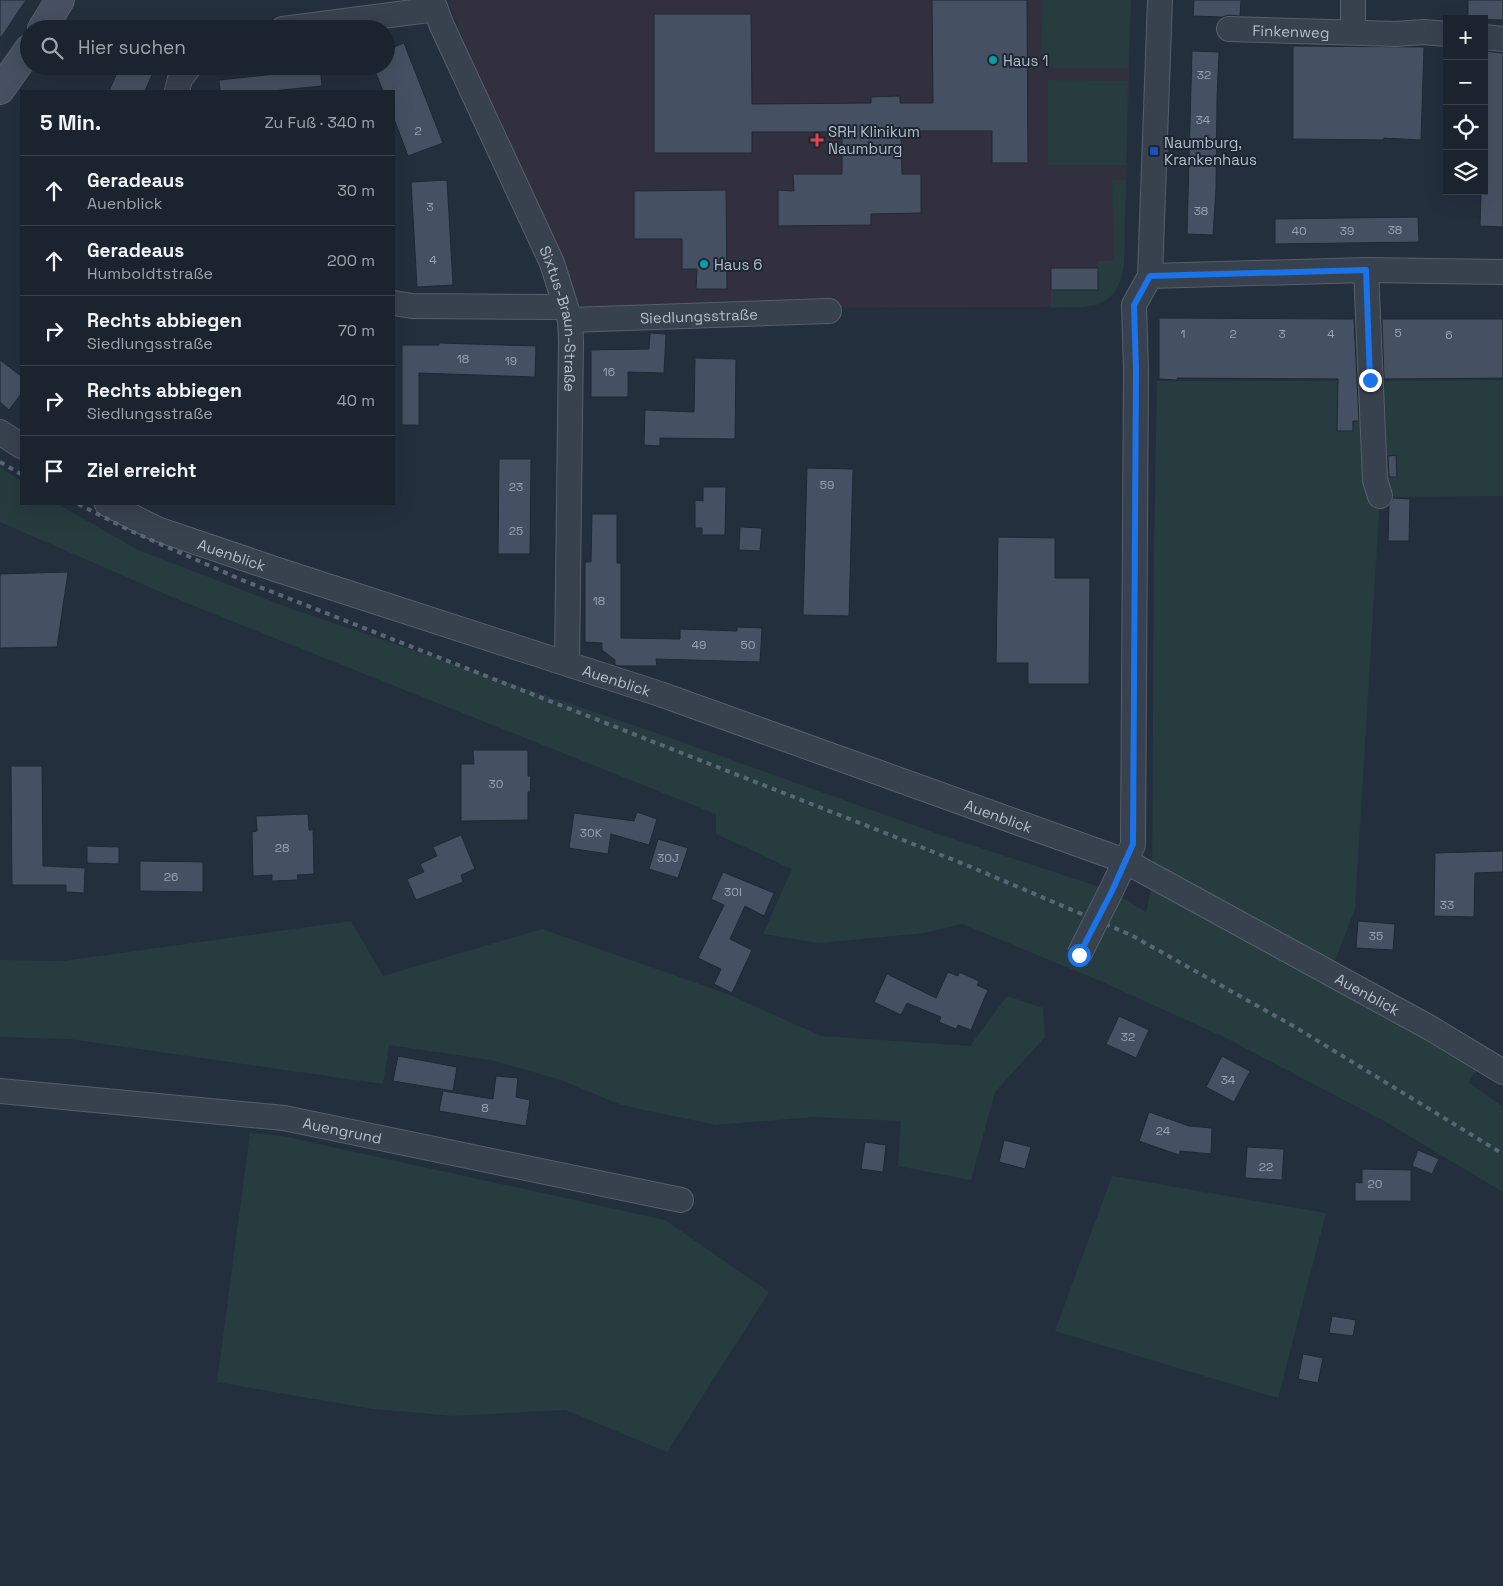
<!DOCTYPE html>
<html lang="de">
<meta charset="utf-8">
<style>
body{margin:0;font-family:"Space Grotesk",sans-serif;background:#242b36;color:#f1f3f6}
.controls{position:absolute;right:15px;top:15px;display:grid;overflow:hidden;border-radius:0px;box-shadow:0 5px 20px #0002}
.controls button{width:45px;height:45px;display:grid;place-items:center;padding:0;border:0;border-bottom:1px solid #39404a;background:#1b232e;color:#f1f3f6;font:25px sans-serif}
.stop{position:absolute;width:15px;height:15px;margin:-11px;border:4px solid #1a73e8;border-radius:50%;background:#fff}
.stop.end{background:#1a73e8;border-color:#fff;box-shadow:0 1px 5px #0008}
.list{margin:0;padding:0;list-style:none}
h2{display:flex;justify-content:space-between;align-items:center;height:65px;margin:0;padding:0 20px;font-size:21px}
h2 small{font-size:16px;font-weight:400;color:#a0a4aa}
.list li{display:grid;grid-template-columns:32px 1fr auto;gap:15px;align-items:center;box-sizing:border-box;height:70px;padding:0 20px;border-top:1px solid #39404a}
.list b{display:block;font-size:19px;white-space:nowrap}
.list p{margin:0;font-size:16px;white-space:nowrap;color:#a0a4aa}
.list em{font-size:16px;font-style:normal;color:#a0a4aa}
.icon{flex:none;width:28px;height:28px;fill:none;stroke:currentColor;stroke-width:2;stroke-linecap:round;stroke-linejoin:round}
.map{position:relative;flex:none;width:1503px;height:1586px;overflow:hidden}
.search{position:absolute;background:#1b232e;box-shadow:0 5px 20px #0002;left:20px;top:20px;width:375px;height:55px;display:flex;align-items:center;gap:12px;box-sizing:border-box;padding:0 18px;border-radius:28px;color:#a0a4aa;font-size:19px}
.panel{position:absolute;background:#1b232e;box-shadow:0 5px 20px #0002;left:20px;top:90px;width:375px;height:415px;border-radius:0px}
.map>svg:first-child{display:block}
.medical{fill:#32303f}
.green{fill:#263c3f}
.building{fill:#455162;stroke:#1f2835}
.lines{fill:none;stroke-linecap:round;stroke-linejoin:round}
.minor-casing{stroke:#565f6c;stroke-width:26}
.secondary-casing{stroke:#565f6c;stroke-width:30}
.minor{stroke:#38414e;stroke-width:24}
.secondary{stroke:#465061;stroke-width:28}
.rail{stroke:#5a6575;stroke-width:4;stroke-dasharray:5 5;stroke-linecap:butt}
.minor-bridge-casing{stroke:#565f6c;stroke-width:26;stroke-linecap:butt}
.minor-bridge{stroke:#38414e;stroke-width:24}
.route{stroke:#1a73e8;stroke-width:6}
.culture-dot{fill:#0f9aa8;stroke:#1d2633;stroke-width:2}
.health-dot{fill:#e0444e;stroke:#1d2633;stroke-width:2}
.transit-dot{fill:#1a4fb4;stroke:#1d2633;stroke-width:2}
.labels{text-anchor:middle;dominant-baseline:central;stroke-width:4;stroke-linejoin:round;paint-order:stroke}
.number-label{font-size:12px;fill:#98a1af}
.street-label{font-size:15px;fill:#b4bcc9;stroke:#1d2633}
.poi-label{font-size:15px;fill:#b4bcc9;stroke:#1d2633;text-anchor:start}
</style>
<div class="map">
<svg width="1503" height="1586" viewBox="0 0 1503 1586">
<rect width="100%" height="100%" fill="#242f3e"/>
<!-- medical -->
<polygon class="medical" points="448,0 1131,0 1124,264 1121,280 1114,293 1106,300 1096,305 1083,307 695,308 590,310 574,300 498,115 480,82"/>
<!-- green -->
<g class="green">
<polygon points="1043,0 1131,0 1128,68 1051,68 1041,54"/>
<polygon points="1048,80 1128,81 1126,165 1048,165"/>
<polygon points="1112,180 1126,180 1124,264 1121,280 1114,293 1106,300 1096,305 1083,307 1051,308 1051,290 1098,289 1097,261 1114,261"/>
<polygon points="1503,380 1503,496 1380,497 1355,909 1332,968 1431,1013 1487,1056 1468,1082 1503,1107 1503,1192 1384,1121 1224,1037 1098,980 962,924 925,933 819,943 763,934 792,869 716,834 716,814 179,600 0,522 0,467 21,481 21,504 58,504 138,550 289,608 665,736 947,837 1112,891 1146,912 1152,885 1154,549 1157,381"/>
<polygon points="351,921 383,976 542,929 725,993 821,1036 970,1046 1007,996 1043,1008 1045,1037 995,1092 971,1180 898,1166 901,1121 814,1117 716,1125 621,1105 561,1080 491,1060 389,1045 383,1084 69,1039 0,1037 0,960 63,961"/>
<polygon points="250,1133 282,1136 665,1220 769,1292 667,1452 565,1410 454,1416 373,1409 217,1382"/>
<polygon points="1112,1176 1326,1213 1278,1398 1055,1331"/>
</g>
<!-- building -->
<g class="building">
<polygon points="0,0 26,0 0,39"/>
<polygon points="932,0 1027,0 1028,163 992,163 992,131 901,131 902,174 921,174 921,213 871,214 871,225 778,226 778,190 794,191 793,174 842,174 842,132 752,132 752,153 654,153 654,14 751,14 752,104 871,103 871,97 900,96 900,103 933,103"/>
<polygon points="1194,0 1241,0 1240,16 1229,15 1222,17 1193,16"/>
<polygon points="1468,0 1503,0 1503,20 1468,19"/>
<polygon points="404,43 443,143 408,156 394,119 394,91 383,91 373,66 386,66 386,50"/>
<polygon points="1293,46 1424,47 1421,140 1384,138 1384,140 1293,139"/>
<polygon points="1192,51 1219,52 1217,98 1216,189 1213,235 1187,234"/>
<polygon points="1485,51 1503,53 1503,227 1480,226 1481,191 1484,191"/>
<polygon points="120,66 156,66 145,91 109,91"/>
<polygon points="303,66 320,66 322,86 272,91 220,91 219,80 304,71"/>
<polygon points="447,180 453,285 417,287 411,182"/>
<polygon points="726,190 727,289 696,289 697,269 682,269 682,239 634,239 634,191"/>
<polygon points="1418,217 1419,242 1275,244 1275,219"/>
<rect x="1051" y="268" width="47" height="22"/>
<polygon points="1159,318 1354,319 1359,421 1353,421 1353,431 1337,431 1338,379 1177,378 1177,380 1159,379"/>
<polygon points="1382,319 1503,319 1503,378 1384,379"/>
<polygon points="650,333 666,334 664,373 628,372 628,397 591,397 591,350 649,349"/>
<polygon points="439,343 536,346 535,377 419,373 419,425 402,425 402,345 439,345"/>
<polygon points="695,358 736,359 735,439 660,438 660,446 644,445 645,410 694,412"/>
<polygon points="0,360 21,376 21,394 9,410 0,402"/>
<polygon points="1396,455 1397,477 1389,477 1388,456"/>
<polygon points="499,459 531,459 530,554 498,554"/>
<polygon points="807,468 853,469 849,616 803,615"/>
<polygon points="703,487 726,487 725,535 702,535 702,528 695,528 695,500 703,501"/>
<polygon points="1393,498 1410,499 1409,541 1388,541 1389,506"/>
<polygon points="592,514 617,514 617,563 621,563 621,638 680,639 680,629 737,631 737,627 762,628 760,662 656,659 657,666 620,666 615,665 615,660 602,650 602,643 585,642 585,562 591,562"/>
<polygon points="740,527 762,528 760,551 739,550"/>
<polygon points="998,537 1055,538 1055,578 1090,578 1089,684 1028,684 1028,663 996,663"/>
<polygon points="68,572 57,647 0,648 0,574"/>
<polygon points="473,750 528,750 528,776 531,776 530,792 528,792 528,820 461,821 461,764 474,764"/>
<polygon points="11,766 42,766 43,866 85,868 84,893 66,892 66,885 12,885"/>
<polygon points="637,812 657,819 649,845 611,834 608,854 569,848 574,813 634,821"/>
<polygon points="308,814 309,830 313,830 314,874 297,875 298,880 272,881 272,875 253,876 252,832 257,831 256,816"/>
<polygon points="461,835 475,869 461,875 463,882 416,900 407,879 424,872 420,864 437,856 433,847"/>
<polygon points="658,839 688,848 678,878 649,869"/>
<polygon points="87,846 119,847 119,864 87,863"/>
<polygon points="1503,851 1503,872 1475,873 1474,917 1434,916 1435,853"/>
<polygon points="140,861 203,862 203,892 140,891"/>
<polygon points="723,872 774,893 764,916 745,906 730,939 752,950 732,993 714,984 721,969 698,958 724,905 711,899"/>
<polygon points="1358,921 1395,924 1393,950 1356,948"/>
<polygon points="948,972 958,976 959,972 979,981 977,985 988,990 971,1030 958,1025 956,1029 939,1022 941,1017 907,1003 901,1015 874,1002 887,974 936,998"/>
<polygon points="1119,1016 1149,1030 1136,1058 1106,1044"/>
<polygon points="398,1056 457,1067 453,1091 393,1081"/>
<polygon points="1222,1056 1250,1071 1234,1102 1206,1087"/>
<polygon points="496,1076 518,1078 516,1097 530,1100 526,1126 439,1111 443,1091 493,1099"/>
<polygon points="1149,1112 1189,1126 1212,1128 1211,1154 1180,1151 1179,1155 1139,1141"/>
<polygon points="1004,1140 1031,1147 1025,1169 999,1162"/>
<polygon points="865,1142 886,1145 883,1172 861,1169"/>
<polygon points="1247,1147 1284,1149 1282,1180 1245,1178"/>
<polygon points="1418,1150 1439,1159 1432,1174 1412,1166"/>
<polygon points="1362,1169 1411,1170 1411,1201 1355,1201 1355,1182 1362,1183"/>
<polygon points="1332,1316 1356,1320 1353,1336 1329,1333"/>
<polygon points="1303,1354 1323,1358 1318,1383 1298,1379"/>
</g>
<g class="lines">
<defs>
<g id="minor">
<path id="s1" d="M432 0 442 26 552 263 570 320 571 341 567 663"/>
<polyline points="1353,0 1353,32"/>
<polyline points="283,29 436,9"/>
<path id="s2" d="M1229 29 1396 34 1424 32 1447 34"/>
<polyline points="1484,37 1503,39"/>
<polyline points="177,91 180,79 190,66"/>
<polyline points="1366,270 1375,480 1380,496"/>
<polyline points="1150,276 1366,270 1503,272"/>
<polyline points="394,303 412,306 565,307"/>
<path id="s3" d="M570 320 829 311"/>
<polyline points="0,432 21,446"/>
<path id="s4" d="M107 504 157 529 275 569 660 694 1125 861 1432 1029 1503 1072"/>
<polyline points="1110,893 1133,845 1136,370 1134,305 1150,276 1160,0"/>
<path id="s5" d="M0 1091 284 1118 681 1200"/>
</g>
<g id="secondary">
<polyline points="42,29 60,0"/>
<polyline points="0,90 29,49"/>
</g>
</defs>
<!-- minor casing -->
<use href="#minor" class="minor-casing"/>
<!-- secondary casing -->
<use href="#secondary" class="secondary-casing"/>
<!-- minor -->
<use href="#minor" class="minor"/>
<!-- secondary -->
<use href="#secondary" class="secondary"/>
<!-- rail -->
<g class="rail">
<polyline points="0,462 21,474"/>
<polyline points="78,504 131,531 242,580 964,864 1131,935 1295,1027 1503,1154"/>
</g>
<defs>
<polyline id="minor-bridge" points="1079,955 1110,893"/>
</defs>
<!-- minor-bridge casing -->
<use href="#minor-bridge" class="minor-bridge-casing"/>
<!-- minor-bridge -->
<use href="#minor-bridge" class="minor-bridge"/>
</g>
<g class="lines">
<!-- route -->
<polyline class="route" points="1079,955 1112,891 1133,844 1136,370 1134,305 1150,276 1366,270 1370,380"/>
</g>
<!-- markers -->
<g class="culture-dot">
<circle cx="993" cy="60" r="5"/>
<circle cx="704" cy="264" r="5"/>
</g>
<path class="health-dot" d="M814.5 132.5h5v5h5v5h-5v5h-5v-5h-5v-5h5z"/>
<rect class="transit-dot" x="1149" y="146" width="10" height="10" rx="2.5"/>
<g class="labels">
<!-- number labels -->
<g class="number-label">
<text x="1204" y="75">32</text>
<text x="1203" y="120">34</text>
<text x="418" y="131">2</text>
<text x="430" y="207">3</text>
<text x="1201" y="211">38</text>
<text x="1395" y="230">38</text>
<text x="1299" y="231">40</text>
<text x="1347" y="231">39</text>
<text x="433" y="260">4</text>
<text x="1398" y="333">5</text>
<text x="1183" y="334">1</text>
<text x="1233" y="334">2</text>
<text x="1282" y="334">3</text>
<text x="1331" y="334">4</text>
<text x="1449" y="335">6</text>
<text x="463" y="359">18</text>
<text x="511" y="361">19</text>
<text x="609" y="372">16</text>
<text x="827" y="485">59</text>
<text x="516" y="487">23</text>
<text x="516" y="531">25</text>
<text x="599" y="601">18</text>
<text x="699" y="645">49</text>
<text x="748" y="645">50</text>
<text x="496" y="784">30</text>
<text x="591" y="833">30K</text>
<text x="282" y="848">28</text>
<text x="668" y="858">30J</text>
<text x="171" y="877">26</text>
<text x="733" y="892">30I</text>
<text x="1447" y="905">33</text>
<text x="1376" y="936">35</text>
<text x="1128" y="1037">32</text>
<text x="1228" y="1080">34</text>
<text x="485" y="1108">8</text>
<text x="1163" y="1131">24</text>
<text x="1266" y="1167">22</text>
<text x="1375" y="1184">20</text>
</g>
<!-- street labels -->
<g class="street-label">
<text stroke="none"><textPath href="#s2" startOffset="62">Finkenweg</textPath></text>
<text stroke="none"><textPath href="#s3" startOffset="129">Siedlungsstraße</textPath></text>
<text stroke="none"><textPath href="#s1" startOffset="346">Sixtus-Braun-Straße</textPath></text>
<text stroke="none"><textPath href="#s4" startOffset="135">Auenblick</textPath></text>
<text stroke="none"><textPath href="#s4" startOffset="540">Auenblick</textPath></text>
<text stroke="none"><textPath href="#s4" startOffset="945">Auenblick</textPath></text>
<text stroke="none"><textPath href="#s4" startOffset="1356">Auenblick</textPath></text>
<text stroke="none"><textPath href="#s5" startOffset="345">Auengrund</textPath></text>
</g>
<!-- poi labels -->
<g class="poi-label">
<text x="1003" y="60">Haus 1</text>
<text x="828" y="131">SRH Klinikum<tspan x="828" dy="17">Naumburg</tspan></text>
<text x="1164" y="142">Naumburg,<tspan x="1164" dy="17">Krankenhaus</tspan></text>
<text x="714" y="264">Haus 6</text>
</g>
</g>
</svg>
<div class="controls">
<button>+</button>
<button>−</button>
<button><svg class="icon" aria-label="locate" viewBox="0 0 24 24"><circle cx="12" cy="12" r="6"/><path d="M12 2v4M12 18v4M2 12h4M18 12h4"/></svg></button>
<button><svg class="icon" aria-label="layers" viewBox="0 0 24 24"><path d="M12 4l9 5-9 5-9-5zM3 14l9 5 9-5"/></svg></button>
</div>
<div class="stop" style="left:1079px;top:955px"></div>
<div class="stop end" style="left:1370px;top:380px"></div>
<div class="search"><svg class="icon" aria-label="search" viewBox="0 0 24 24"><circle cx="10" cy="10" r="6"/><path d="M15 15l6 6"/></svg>Hier suchen</div>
<section class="panel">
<h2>5 Min.<small>Zu Fuß · 340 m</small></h2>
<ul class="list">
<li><svg class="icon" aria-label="ahead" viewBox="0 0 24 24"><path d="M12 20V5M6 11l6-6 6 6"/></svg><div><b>Geradeaus</b><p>Auenblick</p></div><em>30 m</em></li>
<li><svg class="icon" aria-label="ahead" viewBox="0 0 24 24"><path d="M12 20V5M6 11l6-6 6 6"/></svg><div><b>Geradeaus</b><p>Humboldtstraße</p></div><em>200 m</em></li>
<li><svg class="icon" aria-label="right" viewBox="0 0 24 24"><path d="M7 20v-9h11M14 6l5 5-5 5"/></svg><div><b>Rechts abbiegen</b><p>Siedlungsstraße</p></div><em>70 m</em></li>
<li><svg class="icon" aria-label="right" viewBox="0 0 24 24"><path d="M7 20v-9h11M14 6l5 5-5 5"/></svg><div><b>Rechts abbiegen</b><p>Siedlungsstraße</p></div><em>40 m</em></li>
<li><svg class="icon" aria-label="arrive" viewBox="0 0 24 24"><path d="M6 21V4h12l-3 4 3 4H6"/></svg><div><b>Ziel erreicht</b></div></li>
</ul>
</section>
</div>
